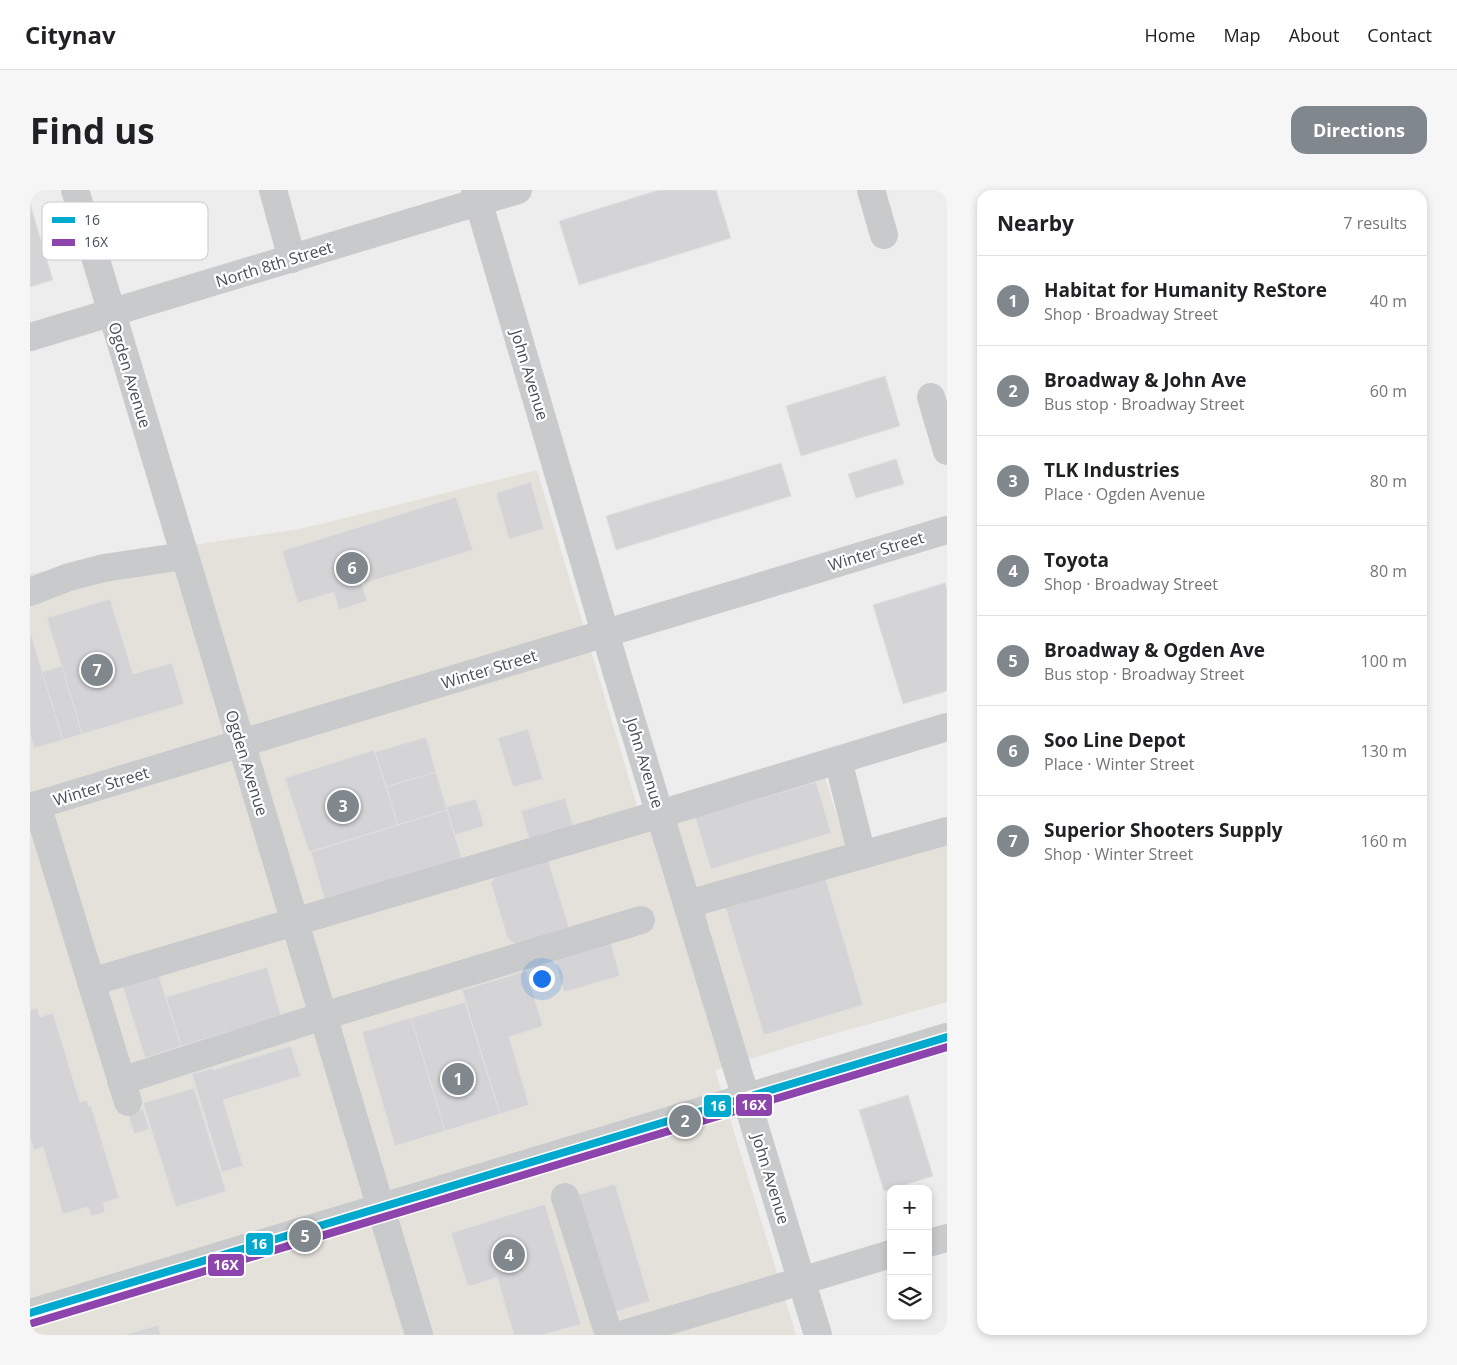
<!DOCTYPE html>
<meta charset="utf-8">
<style>
body{margin:0;font-family:"Open Sans",sans-serif;background:#f6f6f6;color:#202124}
.controls{position:absolute;right:15px;bottom:15px;display:grid;overflow:hidden;border-radius:10px;box-shadow:0 2px 8px #0003}
.controls button{width:45px;height:45px;display:grid;place-items:center;padding:0;border:0;border-bottom:1px solid #e0e0e0;background:#fff;color:#202124;font:25px sans-serif}
.you{position:absolute;left:511px;top:788px;width:18px;height:18px;margin:-12px;border:4px solid #fff;border-radius:50%;background:#1a73e8;box-shadow:0 0 0 8px #1a73e833}
.badge{display:grid;place-items:center;width:32px;height:32px;border-radius:50%;background:#80878d;color:#fff;font-size:16px;font-weight:700}
.pin{position:absolute;translate:-50% -50%;border:2px solid #fff;box-shadow:0 1px 5px #0006}
.list{margin:0;padding:0;list-style:none}
h2{display:flex;justify-content:space-between;align-items:center;height:65px;margin:0;padding:0 20px;font-size:21px}
h2 small{font-size:16px;font-weight:400;color:#757577}
.list li{display:grid;grid-template-columns:32px 1fr auto;gap:15px;align-items:center;box-sizing:border-box;height:90px;padding:0 20px;border-top:1px solid #e0e0e0}
.list b{display:block;font-size:19px;white-space:nowrap}
.list p{margin:0;font-size:16px;white-space:nowrap;color:#757577}
.list em{font-size:16px;font-style:normal;color:#757577}
.icon{flex:none;width:28px;height:28px;fill:none;stroke:currentColor;stroke-width:2;stroke-linecap:round;stroke-linejoin:round}
.map{position:relative;flex:none;width:917px;height:1145px;overflow:hidden;border-radius:15px}
header{display:flex;align-items:center;gap:30px;box-sizing:border-box;height:70px;padding:0 25px;background:#fff;border-bottom:1px solid #e0e0e0}
header strong{font-size:24px}
nav{display:flex;gap:28px;margin-inline-start:auto;font-size:18px}
.intro{display:flex;align-items:center;justify-content:space-between;box-sizing:border-box;height:120px;padding:0 30px}
h1{margin:0;font-size:35px}
.button{padding:12px 22px;border-radius:15px;background:#80878d;color:#fff;font-size:18px;font-weight:700}
main{display:flex;gap:30px;padding:0 30px}
aside{flex:1;background:#fff;border-radius:15px;box-shadow:0 2px 8px #0003}
.map>svg:first-child{display:block}
.commercial{fill:#e3e1da}
.building{fill:#d4d4d6;stroke:#dfdfe0}
.lines{fill:none;stroke-linecap:round;stroke-linejoin:round}
.minor{stroke:#c8cacc;stroke-width:28}
.bus-1-casing{stroke:#fff;stroke-width:11}
.bus-2-casing{stroke:#fff;stroke-width:11}
.bus-1{stroke:#00a9ce;stroke-width:8}
.bus-2{stroke:#8e44ad;stroke-width:8}
.labels{text-anchor:middle;dominant-baseline:central;stroke-width:4.5;stroke-linejoin:round;paint-order:stroke}
.street-label{font-size:16px;fill:#455059;stroke:#fff}
.key{fill:#fff;stroke:#c7cacd;stroke-width:1}
.key-label{font-size:14px;fill:#455059}
.line-badge{stroke:#fff;stroke-width:2}
.badge-label{font-size:14px;text-anchor:middle;font-weight:bold;fill:#fff}
</style>
<header>
<strong>Citynav</strong>
<nav><a>Home</a><a>Map</a><a>About</a><a>Contact</a></nav>
</header>
<div class="intro"><h1>Find us</h1><a class="button">Directions</a></div>
<main>
<div class="map">
<svg width="917" height="1145" viewBox="0 0 917 1145">
<rect width="100%" height="100%" fill="#eeeded"/>
<!-- commercial -->
<polygon class="commercial" points="507,280 614,639 794,584 823,678 917,651 917,812 768,854 685,880 766,1145 3,1145 0,1134 0,384 90,366 270,339"/>
<!-- building -->
<g class="building">
<polygon points="629,0 686,0 701,48 549,95 529,31"/>
<polygon points="0,14 23,90 0,97"/>
<polygon points="855,186 870,236 771,266 756,216"/>
<polygon points="866,269 874,294 826,308 818,284"/>
<polygon points="751,273 761,306 586,360 576,326"/>
<polygon points="501,292 514,339 479,349 466,303"/>
<polygon points="426,307 443,360 332,394 337,411 309,420 304,402 268,413 252,361"/>
<polygon points="915,393 917,399 917,501 873,514 843,415"/>
<polygon points="80,409 103,484 142,473 154,514 52,544 17,428"/>
<polygon points="0,441 33,550 4,558 0,543"/>
<polygon points="32,476 52,544 33,550 12,482"/>
<polygon points="498,539 513,589 483,597 468,548"/>
<polygon points="396,547 406,582 356,597 345,562"/>
<polygon points="344,560 368,635 279,662 255,588"/>
<polygon points="406,582 417,620 368,635 356,597"/>
<polygon points="786,592 801,643 681,679 665,627"/>
<polygon points="535,608 543,636 499,649 491,621"/>
<polygon points="446,609 454,636 425,645 416,617"/>
<polygon points="417,620 432,670 295,711 281,662"/>
<polygon points="517,667 540,741 491,757 478,749 461,694 468,682"/>
<polygon points="795,687 833,815 734,845 695,716"/>
<polygon points="580,750 590,786 534,802 524,766"/>
<polygon points="237,777 251,826 151,856 136,807"/>
<polygon points="127,780 151,856 115,868 91,791"/>
<polygon points="496,781 513,836 479,847 499,915 470,924 432,800"/>
<polygon points="435,812 470,924 415,941 381,828"/>
<polygon points="7,818 10,827 23,823 50,912 57,910 59,916 61,916 89,1008 73,1013 75,1022 61,1026 58,1017 33,1024 13,957 4,960 0,947 0,820"/>
<polygon points="381,828 415,941 365,956 332,842"/>
<polygon points="261,856 271,886 193,910 213,976 192,982 162,884 183,878 183,880"/>
<polygon points="164,898 196,1001 146,1017 113,913"/>
<polygon points="878,905 903,986 854,1001 829,920"/>
<polygon points="113,919 119,939 104,944 98,924"/>
<polygon points="585,994 620,1111 582,1123 547,1005"/>
<polygon points="515,1014 551,1134 513,1145 484,1145 467,1087 442,1096 437,1094 421,1043"/>
<polygon points="128,1135 131,1145 94,1145"/>
</g>
<g class="lines">
<!-- minor -->
<g class="minor">
<polyline points="45,0 389,1145"/>
<polyline points="243,0 262,69"/>
<polyline points="445,0 586,480 788,1145"/>
<polyline points="841,0 854,45"/>
<polyline points="0,147 488,0"/>
<polyline points="901,207 917,261"/>
<polyline points="0,402 39,387 74,378 154,366"/>
<polyline points="808,570 832,665"/>
<polyline points="7,615 98,912"/>
<polyline points="0,617 917,340"/>
<polyline points="658,714 917,641"/>
<polyline points="61,792 630,624 917,537"/>
<polyline points="91,891 293,826 611,730"/>
<polyline points="535,1007 579,1145"/>
<polyline points="898,1053 917,1048"/>
<polyline points="0,1123 917,847"/>
<polyline points="591,1145 861,1064"/>
</g>
<defs>
<polyline id="bus-1" points="0,1123 917,847"/>
<polyline id="bus-2" points="3,1133 917,857"/>
</defs>
<!-- bus-1 casing -->
<use href="#bus-1" class="bus-1-casing"/>
<!-- bus-2 casing -->
<use href="#bus-2" class="bus-2-casing"/>
<!-- bus-1 -->
<use href="#bus-1" class="bus-1"/>
<!-- bus-2 -->
<use href="#bus-2" class="bus-2"/>
</g>
<g class="labels">
<!-- street labels -->
<g class="street-label">
<text transform="translate(244 74) rotate(-17)">North 8th Street</text>
<text transform="translate(100 185) rotate(73)">Ogden Avenue</text>
<text transform="translate(500 185) rotate(73)">John Avenue</text>
<text transform="translate(846 361) rotate(-17)">Winter Street</text>
<text transform="translate(459 479) rotate(-17)">Winter Street</text>
<text transform="translate(217 573) rotate(73)">Ogden Avenue</text>
<text transform="translate(615 573) rotate(73)">John Avenue</text>
<text transform="translate(71 596) rotate(-17)">Winter Street</text>
<text transform="translate(741 989) rotate(73)">John Avenue</text>
</g>
</g>
<!-- legend -->
<rect x="12" y="12" width="166" height="58" rx="8" class="key"/>
<rect x="22" y="27" width="23" height="6" fill="#00a9ce"/>
<rect x="22" y="49" width="23" height="7" fill="#8e44ad"/>
<g class="key-label">
<text x="54" y="35">16</text>
<text x="54" y="57">16X</text>
</g>
<g class="line-badge">
<rect x="705" y="903" width="38" height="24" rx="5" fill="#8e44ad"/>
<rect x="673" y="904" width="29" height="24" rx="5" fill="#00a9ce"/>
<rect x="215" y="1042" width="29" height="24" rx="5" fill="#00a9ce"/>
<rect x="177" y="1063" width="38" height="24" rx="5" fill="#8e44ad"/>
</g>
<g class="badge-label">
<text x="724" y="920">16X</text>
<text x="688" y="921">16</text>
<text x="229" y="1059">16</text>
<text x="196" y="1080">16X</text>
</g>
</svg>
<div class="controls">
<button>+</button>
<button>−</button>
<button><svg class="icon" aria-label="layers" viewBox="0 0 24 24"><path d="M12 4l9 5-9 5-9-5zM3 14l9 5 9-5"/></svg></button>
</div>
<div class="you"></div>
<div class="pin badge" style="left:428px;top:889px">1</div>
<div class="pin badge" style="left:655px;top:931px">2</div>
<div class="pin badge" style="left:313px;top:616px">3</div>
<div class="pin badge" style="left:479px;top:1065px">4</div>
<div class="pin badge" style="left:275px;top:1046px">5</div>
<div class="pin badge" style="left:322px;top:378px">6</div>
<div class="pin badge" style="left:67px;top:480px">7</div>
</div>
<aside>
<h2>Nearby<small>7 results</small></h2>
<ul class="list">
<li><span class="badge">1</span><div><b>Habitat for Humanity ReStore</b><p>Shop · Broadway Street</p></div><em>40 m</em></li>
<li><span class="badge">2</span><div><b>Broadway &amp; John Ave</b><p>Bus stop · Broadway Street</p></div><em>60 m</em></li>
<li><span class="badge">3</span><div><b>TLK Industries</b><p>Place · Ogden Avenue</p></div><em>80 m</em></li>
<li><span class="badge">4</span><div><b>Toyota</b><p>Shop · Broadway Street</p></div><em>80 m</em></li>
<li><span class="badge">5</span><div><b>Broadway &amp; Ogden Ave</b><p>Bus stop · Broadway Street</p></div><em>100 m</em></li>
<li><span class="badge">6</span><div><b>Soo Line Depot</b><p>Place · Winter Street</p></div><em>130 m</em></li>
<li><span class="badge">7</span><div><b>Superior Shooters Supply</b><p>Shop · Winter Street</p></div><em>160 m</em></li>
</ul>
</aside>
</main>
